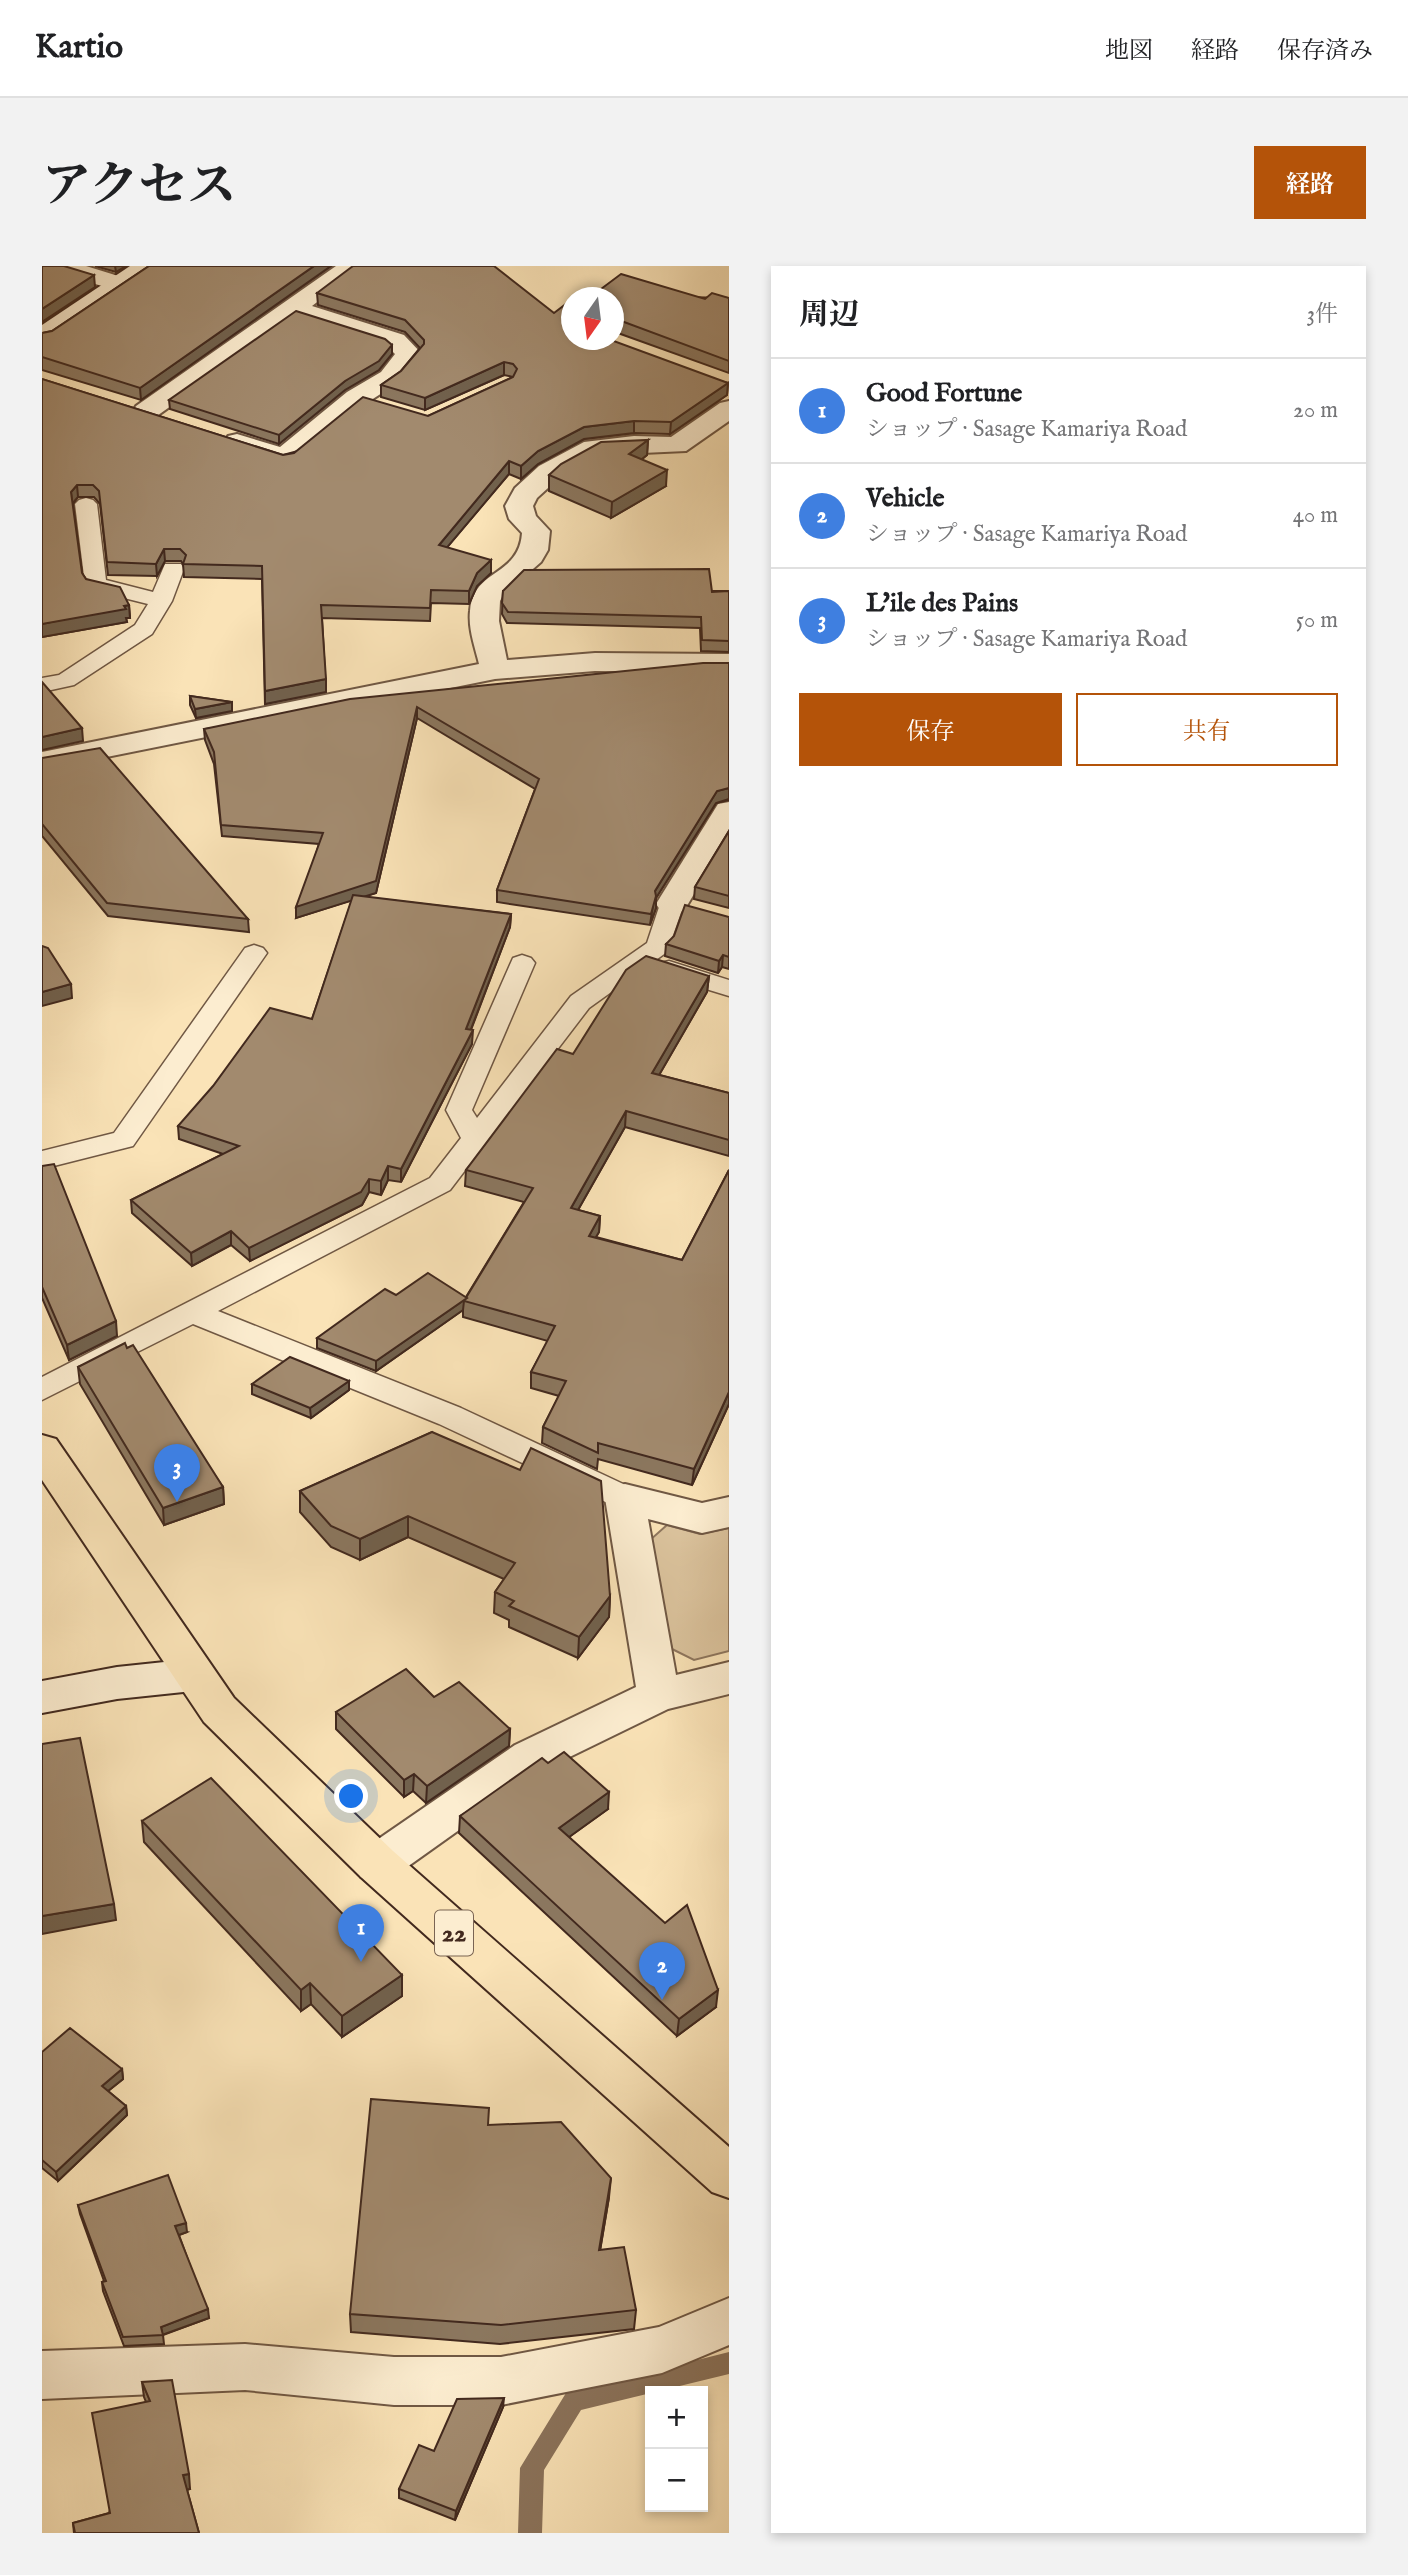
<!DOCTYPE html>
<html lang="ja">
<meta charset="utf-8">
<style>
body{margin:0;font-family:"IM FELL English","Noto Serif JP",serif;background:#f2f2f2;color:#202124}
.controls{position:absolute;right:21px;bottom:21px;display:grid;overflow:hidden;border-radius:0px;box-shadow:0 4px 10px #0003}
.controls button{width:63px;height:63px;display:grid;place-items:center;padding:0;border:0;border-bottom:2px solid #e0e0e0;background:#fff;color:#202124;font:35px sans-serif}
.compass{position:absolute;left:519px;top:21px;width:63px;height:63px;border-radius:50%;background:#fff;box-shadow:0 4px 10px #0003;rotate:194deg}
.you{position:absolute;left:310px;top:1531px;width:24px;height:24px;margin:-18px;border:5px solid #fff;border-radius:50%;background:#1a73e8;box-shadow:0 0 0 10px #1a73e833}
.badge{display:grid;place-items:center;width:46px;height:46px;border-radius:50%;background:#b45309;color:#fff;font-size:23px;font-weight:700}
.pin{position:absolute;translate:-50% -58px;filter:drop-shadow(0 2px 4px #0008)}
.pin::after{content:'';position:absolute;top:37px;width:24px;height:21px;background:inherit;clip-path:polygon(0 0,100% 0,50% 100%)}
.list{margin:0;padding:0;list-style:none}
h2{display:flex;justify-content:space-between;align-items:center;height:91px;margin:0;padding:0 28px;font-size:30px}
h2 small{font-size:23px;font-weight:400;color:#757577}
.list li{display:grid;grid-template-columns:46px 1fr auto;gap:21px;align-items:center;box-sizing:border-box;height:105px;padding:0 28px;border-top:2px solid #e0e0e0}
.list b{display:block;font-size:26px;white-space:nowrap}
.list p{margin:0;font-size:23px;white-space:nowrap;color:#757577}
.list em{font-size:23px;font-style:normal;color:#757577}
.actions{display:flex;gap:14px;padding:21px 28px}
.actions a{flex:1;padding:16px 0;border:2px solid #b45309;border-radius:0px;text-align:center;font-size:24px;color:#b45309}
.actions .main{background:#b45309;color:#fff}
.map{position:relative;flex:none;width:687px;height:2267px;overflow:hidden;border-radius:0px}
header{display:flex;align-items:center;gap:42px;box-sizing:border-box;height:98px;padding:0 35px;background:#fff;border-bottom:2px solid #e0e0e0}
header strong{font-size:33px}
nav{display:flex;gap:38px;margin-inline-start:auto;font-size:24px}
.intro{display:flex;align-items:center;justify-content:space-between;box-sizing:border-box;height:168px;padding:0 42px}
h1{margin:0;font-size:49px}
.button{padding:18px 32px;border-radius:0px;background:#b45309;color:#fff;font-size:24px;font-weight:700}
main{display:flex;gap:42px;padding:0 42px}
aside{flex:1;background:#fff;border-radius:0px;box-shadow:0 4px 10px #0003}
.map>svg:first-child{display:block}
.green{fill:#dbc39d;stroke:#8e765e;stroke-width:2}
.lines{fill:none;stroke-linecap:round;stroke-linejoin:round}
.stream{fill:#8b735b;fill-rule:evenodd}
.lane-casing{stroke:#705844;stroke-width:3}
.street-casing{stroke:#705844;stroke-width:4}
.secondary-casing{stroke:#42291e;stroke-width:4}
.primary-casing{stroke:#42291e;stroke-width:4}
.lane{fill:#fcedd0;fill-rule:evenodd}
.street{fill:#fcedd0;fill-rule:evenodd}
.secondary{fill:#fcedd0;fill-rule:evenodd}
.primary{fill:#fae3b7;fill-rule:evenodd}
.wall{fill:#8b775f;stroke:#42291e;stroke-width:2}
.shaded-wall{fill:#71614d;stroke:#42291e;stroke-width:2}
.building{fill:#a28a6e;stroke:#42291e;stroke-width:2}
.labels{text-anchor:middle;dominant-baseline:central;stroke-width:5;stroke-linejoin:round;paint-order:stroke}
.shield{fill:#fcedd0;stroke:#7a6453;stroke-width:2}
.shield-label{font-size:26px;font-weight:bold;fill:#42291e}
</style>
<header>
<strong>Kartio</strong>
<nav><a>地図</a><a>経路</a><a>保存済み</a></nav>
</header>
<div class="intro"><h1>アクセス</h1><a class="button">経路</a></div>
<main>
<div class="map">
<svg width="687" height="2267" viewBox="0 0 687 2267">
<rect width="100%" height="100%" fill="#fae3b7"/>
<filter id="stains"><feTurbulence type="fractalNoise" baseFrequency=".00286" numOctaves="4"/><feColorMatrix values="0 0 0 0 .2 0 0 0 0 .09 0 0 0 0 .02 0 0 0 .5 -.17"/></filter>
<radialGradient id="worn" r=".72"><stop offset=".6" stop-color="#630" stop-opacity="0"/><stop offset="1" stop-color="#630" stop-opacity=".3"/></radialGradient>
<!-- green -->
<polygon class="green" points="625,1259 658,1268 687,1262 687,1385 652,1394 630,1383 608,1274"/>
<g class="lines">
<!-- stream -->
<polygon class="stream" points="687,2086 687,2108 539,2144 502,2204 500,2267 476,2267 478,2202 524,2127"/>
<defs>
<g id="lane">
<polygon points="44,232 51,234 55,238 64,314 111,326 123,298 139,298 142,303 130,335 110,368 32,419 0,426 0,412 17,409 93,359 106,338 46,323 43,318 33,238 37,234"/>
<polygon points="630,631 639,633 642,638 625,686 547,742 408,924 176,1045 419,1142 594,1224 598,1232 594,1240 583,1243 572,1240 397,1158 151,1058 0,1134 0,1111 388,912 419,872 404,844 471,692 480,689 489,692 493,697 430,844 435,852 529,730 605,677 618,638 621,633"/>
<polygon points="212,679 221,682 225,687 91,880 0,903 0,885 72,867 203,682"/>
<polygon points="627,695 687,714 687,730 618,709 614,703 618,697"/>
</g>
<g id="street">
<polygon points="6,0 44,0 86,13 89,18 86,23 77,25 9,5"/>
<path d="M294 0H322L270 40 362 69 380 88 357 116 323 138 251 197C231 202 205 188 186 182L182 176 186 170 195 168 238 181 305 126 339 106 353 88 344 79 254 51 112 152 103 154 94 152 90 146 94 140Z"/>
<path d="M687 135V155L644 185 557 189 517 212 495 232 491 240 494 250 508 265 506 284 499 296 461 329 458 335 457 355 465 394 553 387 687 388V406L553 405 453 413 0 504V486L437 398C433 381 426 363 428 345 431 302 477 311 480 267L467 253 463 240 473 222 497 200 542 176 592 170 629 171 678 137Z"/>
<polygon points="687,536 687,570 646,638 641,645 630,648 619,645 614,638 676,538"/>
<polygon points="583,1218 660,1237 687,1231 687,1261 660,1267 606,1253 634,1409 687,1396 687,1428 626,1443 503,1503 351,1611 335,1616 319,1611 313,1598 319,1585 473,1479 594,1421 563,1232 569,1222"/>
<polygon points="687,2032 687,2079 620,2107 459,2139 352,2139 203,2124 0,2133 0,2085 203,2078 352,2091 459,2091 617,2061"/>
</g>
<g id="secondary">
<polygon points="88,0 116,0 113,5 9,75 0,78 0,59"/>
<polygon points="151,1393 166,1398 172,1409 166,1420 151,1425 75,1433 0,1447 0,1415 75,1401"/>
</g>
<polygon id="primary" points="0,1169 14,1173 192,1432 351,1585 687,1881 687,1932 670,1926 319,1611 162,1456 0,1214"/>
</defs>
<!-- lane casing -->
<use href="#lane" class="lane-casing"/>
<!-- street casing -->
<use href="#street" class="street-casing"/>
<!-- secondary casing -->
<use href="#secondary" class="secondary-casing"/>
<!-- primary casing -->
<use href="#primary" class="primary-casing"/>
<!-- lane -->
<use href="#lane" class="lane"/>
<!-- street -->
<use href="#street" class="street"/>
<!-- secondary -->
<use href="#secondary" class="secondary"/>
<!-- primary -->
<use href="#primary" class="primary"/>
</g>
<!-- wall -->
<g class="wall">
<polygon points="53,0 84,0 74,6"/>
<polygon points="107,0 289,0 99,134 0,104 0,67 10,65"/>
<polygon points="275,27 529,74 686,117 685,129 628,168 592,167 542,173 496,198 479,213 467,208 405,281 449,307 435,320 427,338 389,337 388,355 280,352 284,426 223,438 220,313 142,311 141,298 139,295 123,295 115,310 66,309 58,238 52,231 36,231 31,238 40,307 44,313 87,339 88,352 84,352 85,356 0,371 0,113 241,189 386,150 471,111 462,109 383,144 339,131 339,119 359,105 378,82 363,66 276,39"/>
<polygon points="551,29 687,32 687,107 573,66 571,68 571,32"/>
<polygon points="350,79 350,88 337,104 303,124 237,178 128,143 127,134"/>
<polygon points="606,174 605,189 599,194 624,220 569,252 507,225 507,209"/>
<polygon points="461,325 687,325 687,386 659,385 658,362 465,357 460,348"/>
<polygon points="687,397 687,534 674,537 614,632 614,642 608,659 455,636 455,624 493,523 375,452 334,627 321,631 469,648 468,661 429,764 430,778 359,916 346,914 339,929 327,926 320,939 208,995 189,979 150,1000 90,947 89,934 181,888 137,873 136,860 270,753 310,634 254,652 277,578 180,570 172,498 163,474 162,463"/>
<polygon points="148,430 190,436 190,445 154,452 148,439"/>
<polygon points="0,492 206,653 207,666 66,650 0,570"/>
<polygon points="687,565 687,642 652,633 653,621"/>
<polygon points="687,651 687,703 680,701 676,707 623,690 624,678"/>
<polygon points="667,710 665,726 617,809 687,827 687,890 583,861 536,944 558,950 557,966 554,971 640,994 687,904 687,1138 650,1219 556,1193 555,1203 500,1177 501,1161 517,1130 489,1122 489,1106 506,1075 421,1051 421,1044 334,1105 275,1082 275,1072 354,1029 424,1031 482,936 423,920 424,904 531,788"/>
<polygon points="0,900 75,1070 27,1094 0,1032"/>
<polygon points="85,1082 181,1221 182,1238 122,1259 38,1118 36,1101"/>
<polygon points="307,1115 307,1124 269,1152 210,1128 210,1118"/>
<polygon points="390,1166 568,1330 567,1351 536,1392 467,1361 467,1354 452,1347 453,1326 462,1313 366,1271 318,1294 289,1281 258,1246 258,1225"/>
<polygon points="392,1431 468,1463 467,1480 384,1537 371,1525 362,1531 294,1463 294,1446"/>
<polygon points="506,1497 566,1543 527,1571 674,1741 635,1770 417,1567 418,1550"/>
<polygon points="100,1555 360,1709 360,1730 300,1771 269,1738 259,1745 102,1576"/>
<polygon points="0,1786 80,1803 81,1813 66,1825 84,1840 85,1849 16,1915 0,1902"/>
<polygon points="447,1859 567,1931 558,1984 594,2044 592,2063 458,2078 309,2066 308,2048"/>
<polygon points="36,1939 145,1966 137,1969 167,2052 121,2069 122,2078 82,2080 61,2025 60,2016 62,2015 38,1948"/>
<polygon points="100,2116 148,2223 145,2224 157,2267 32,2267 31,2257 67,2247 104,2136 102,2131"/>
<polygon points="461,2141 413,2254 357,2232 357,2223 392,2185"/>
</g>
<!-- shaded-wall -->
<g class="shaded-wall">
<polygon points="73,0 84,0 74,6"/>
<polygon points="272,0 289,0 99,134 98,122"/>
<polygon points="52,9 53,21 0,56 0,43"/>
<polygon points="574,53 573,66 571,68 571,57"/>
<polygon points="350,79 350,88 337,104 303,124 237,178 237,169 303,115"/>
<polygon points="462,96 462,109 383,144 383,132"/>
<polygon points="686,117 685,129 628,168 629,156"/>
<polygon points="592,155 592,167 542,173 496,198 479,213 479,200 496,185 542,161"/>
<polygon points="606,174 605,189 586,204 587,188"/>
<polygon points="467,195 467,208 397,291 397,279"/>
<polygon points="625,204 624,220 569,252 570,236"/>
<polygon points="35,219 36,231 30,238 29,226"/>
<polygon points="122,283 123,295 115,310 114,298"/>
<polygon points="449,294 449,307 435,320 427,338 427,325 435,307"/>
<polygon points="87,339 88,352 84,352 85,356 0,371 0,358"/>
<polygon points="284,413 284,426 223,438 223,425"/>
<polygon points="190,436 190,445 154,452 153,443"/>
<polygon points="375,441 375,452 334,627 254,652 254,641"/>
<polygon points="40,462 41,475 0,484 0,471"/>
<polygon points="687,522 687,533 674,537 614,632 614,642 608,659 613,625 675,525"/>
<polygon points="469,648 468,661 424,776 424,763"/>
<polygon points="681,689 680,701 676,707 677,695"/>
<polygon points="667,710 665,726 609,823 610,807"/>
<polygon points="29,718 30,732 0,740 0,726"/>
<polygon points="431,764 430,778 359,916 359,903"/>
<polygon points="584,845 583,861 528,958 529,942"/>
<polygon points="346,900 346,914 339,929 339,915"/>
<polygon points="327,913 327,926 320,939 208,995 207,982"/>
<polygon points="558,950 557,966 545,986 547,970"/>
<polygon points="189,965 189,979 150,1000 149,987"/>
<polygon points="425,1032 422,1035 421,1044 334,1105 334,1095"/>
<polygon points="74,1055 75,1070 27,1094 25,1079"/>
<polygon points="307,1115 307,1124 269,1152 268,1142"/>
<polygon points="687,1126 687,1138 650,1219 652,1203"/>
<polygon points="181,1221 182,1238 122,1259 121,1242"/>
<polygon points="366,1250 366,1271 318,1294 318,1273"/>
<polygon points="568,1330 567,1351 536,1392 537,1371"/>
<polygon points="468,1463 467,1480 384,1537 385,1520"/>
<polygon points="372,1508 371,1525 362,1531 362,1514"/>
<polygon points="567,1526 566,1543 516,1579 517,1562"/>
<polygon points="72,1638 74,1654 0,1668 0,1650"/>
<polygon points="360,1709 360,1730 300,1771 300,1750"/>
<polygon points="268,1717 269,1738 259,1745 259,1724"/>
<polygon points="676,1724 674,1741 635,1770 637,1753"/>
<polygon points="80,1803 81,1813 61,1829 60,1820"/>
<polygon points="84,1840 85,1849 16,1915 14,1906"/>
<polygon points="569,1912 567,1931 555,2003 557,1984"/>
<polygon points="144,1957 145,1966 134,1970 133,1960"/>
<polygon points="166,2043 167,2052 120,2069 119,2061"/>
<polygon points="462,2132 461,2141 413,2254 414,2245"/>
<polygon points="147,2208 148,2223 143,2224 141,2209"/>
</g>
<!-- building -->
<g class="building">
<polygon points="0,0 22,0 52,9 0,43"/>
<polygon points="107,0 272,0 98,122 0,91 0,67 10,65"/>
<polygon points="311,0 452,0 512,47 529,34 529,74 569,74 686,117 629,156 592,155 542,161 496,185 479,200 467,195 397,279 449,294 435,307 427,325 389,324 388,342 279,339 284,413 223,425 220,300 141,298 144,289 138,283 122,283 114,298 65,296 57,225 51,219 35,219 29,226 40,307 44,313 78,321 87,339 82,340 84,343 0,358 0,113 241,189 252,187 321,131 386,150 471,111 475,103 471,98 462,96 383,132 339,119 359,105 382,78 382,74 363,54 275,27"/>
<polygon points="579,8 663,33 670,27 687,32 687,95 574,53 571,57 571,32 533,32 540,26 551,29"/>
<polygon points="254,45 343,73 350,79 337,95 303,115 237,169 127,134"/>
<polygon points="606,174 587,188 625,204 570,236 507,209 519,198 559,176"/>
<polygon points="667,303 670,326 687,325 687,375 660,374 659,351 466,346 460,337 461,325 482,304"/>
<polygon points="661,397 687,397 687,522 675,525 613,625 614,630 609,648 455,624 497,513 375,441 334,615 254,641 281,567 179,559 172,486 162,463 308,433"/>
<polygon points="0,416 40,462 0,471"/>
<polygon points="148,430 190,436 153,443"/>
<polygon points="58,482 206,653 65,637 0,558 0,492"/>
<polygon points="687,565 687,630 653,621"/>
<polygon points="311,629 469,648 424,763 431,764 359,903 346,900 339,915 327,913 319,926 207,982 189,965 149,987 89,934 197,880 136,860 171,820 228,742 270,753"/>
<polygon points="643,639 687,651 687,691 681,689 677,695 624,678 632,670"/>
<polygon points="0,680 6,682 29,718 0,726"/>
<polygon points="604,690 667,710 610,807 687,827 687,874 584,845 529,942 558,950 547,970 640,994 687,904 687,1126 652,1203 556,1177 556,1187 501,1161 524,1115 489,1106 513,1060 422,1035 491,922 424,904 515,783 531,788 584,704"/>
<polygon points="12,898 74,1055 25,1079 0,1021 0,900"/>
<polygon points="386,1007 425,1032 334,1095 275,1072 343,1023 354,1029"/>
<polygon points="83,1077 85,1082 91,1079 181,1221 121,1242 36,1101"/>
<polygon points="248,1091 307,1115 268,1142 210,1118"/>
<polygon points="390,1166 478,1204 489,1182 559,1215 568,1330 537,1371 467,1340 472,1335 453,1326 473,1297 366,1250 318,1273 289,1260 258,1225"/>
<polygon points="364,1403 392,1431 417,1416 468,1463 385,1520 372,1508 362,1514 294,1446"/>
<polygon points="38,1472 72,1638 0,1650 0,1478"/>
<polygon points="522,1486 567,1526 517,1562 623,1657 645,1639 676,1724 637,1753 418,1550 500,1492 506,1497"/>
<polygon points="169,1512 360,1709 300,1750 268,1717 259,1724 100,1555"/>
<polygon points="28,1762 80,1803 60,1820 84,1840 14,1906 0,1894 0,1786"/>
<polygon points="329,1833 447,1842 446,1859 519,1856 569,1912 557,1984 582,1981 594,2044 459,2059 308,2048"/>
<polygon points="126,1909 144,1957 133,1960 166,2043 119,2061 121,2069 81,2071 60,2016 64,2015 36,1939"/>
<polygon points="130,2114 147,2208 141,2209 157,2267 33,2267 31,2257 68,2247 50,2147 108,2135 100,2116"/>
<polygon points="462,2132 414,2245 357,2223 377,2179 392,2185 415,2133"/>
</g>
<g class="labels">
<!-- shield labels -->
<rect class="shield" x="393" y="1644.5" width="38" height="45" rx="5"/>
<g class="shield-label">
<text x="412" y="1667">22</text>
</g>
</g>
<rect width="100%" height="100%" filter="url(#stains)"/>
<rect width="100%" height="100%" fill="url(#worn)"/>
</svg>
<div class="controls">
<button>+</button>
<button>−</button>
</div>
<svg class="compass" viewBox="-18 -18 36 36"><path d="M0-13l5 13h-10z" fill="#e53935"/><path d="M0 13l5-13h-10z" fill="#757577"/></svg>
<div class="you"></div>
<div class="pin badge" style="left:319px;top:1696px;background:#3f7fe0">1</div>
<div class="pin badge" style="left:620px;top:1734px;background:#3f7fe0">2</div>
<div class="pin badge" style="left:135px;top:1236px;background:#3f7fe0">3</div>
</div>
<aside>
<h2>周辺<small>3件</small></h2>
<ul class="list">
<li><span class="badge" style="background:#3f7fe0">1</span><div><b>Good Fortune</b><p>ショップ · Sasage Kamariya Road</p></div><em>20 m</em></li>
<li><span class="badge" style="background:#3f7fe0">2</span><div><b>Vehicle</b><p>ショップ · Sasage Kamariya Road</p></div><em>40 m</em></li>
<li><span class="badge" style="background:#3f7fe0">3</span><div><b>L'ile des Pains</b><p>ショップ · Sasage Kamariya Road</p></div><em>50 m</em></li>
</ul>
<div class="actions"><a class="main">保存</a><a>共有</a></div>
</aside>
</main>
